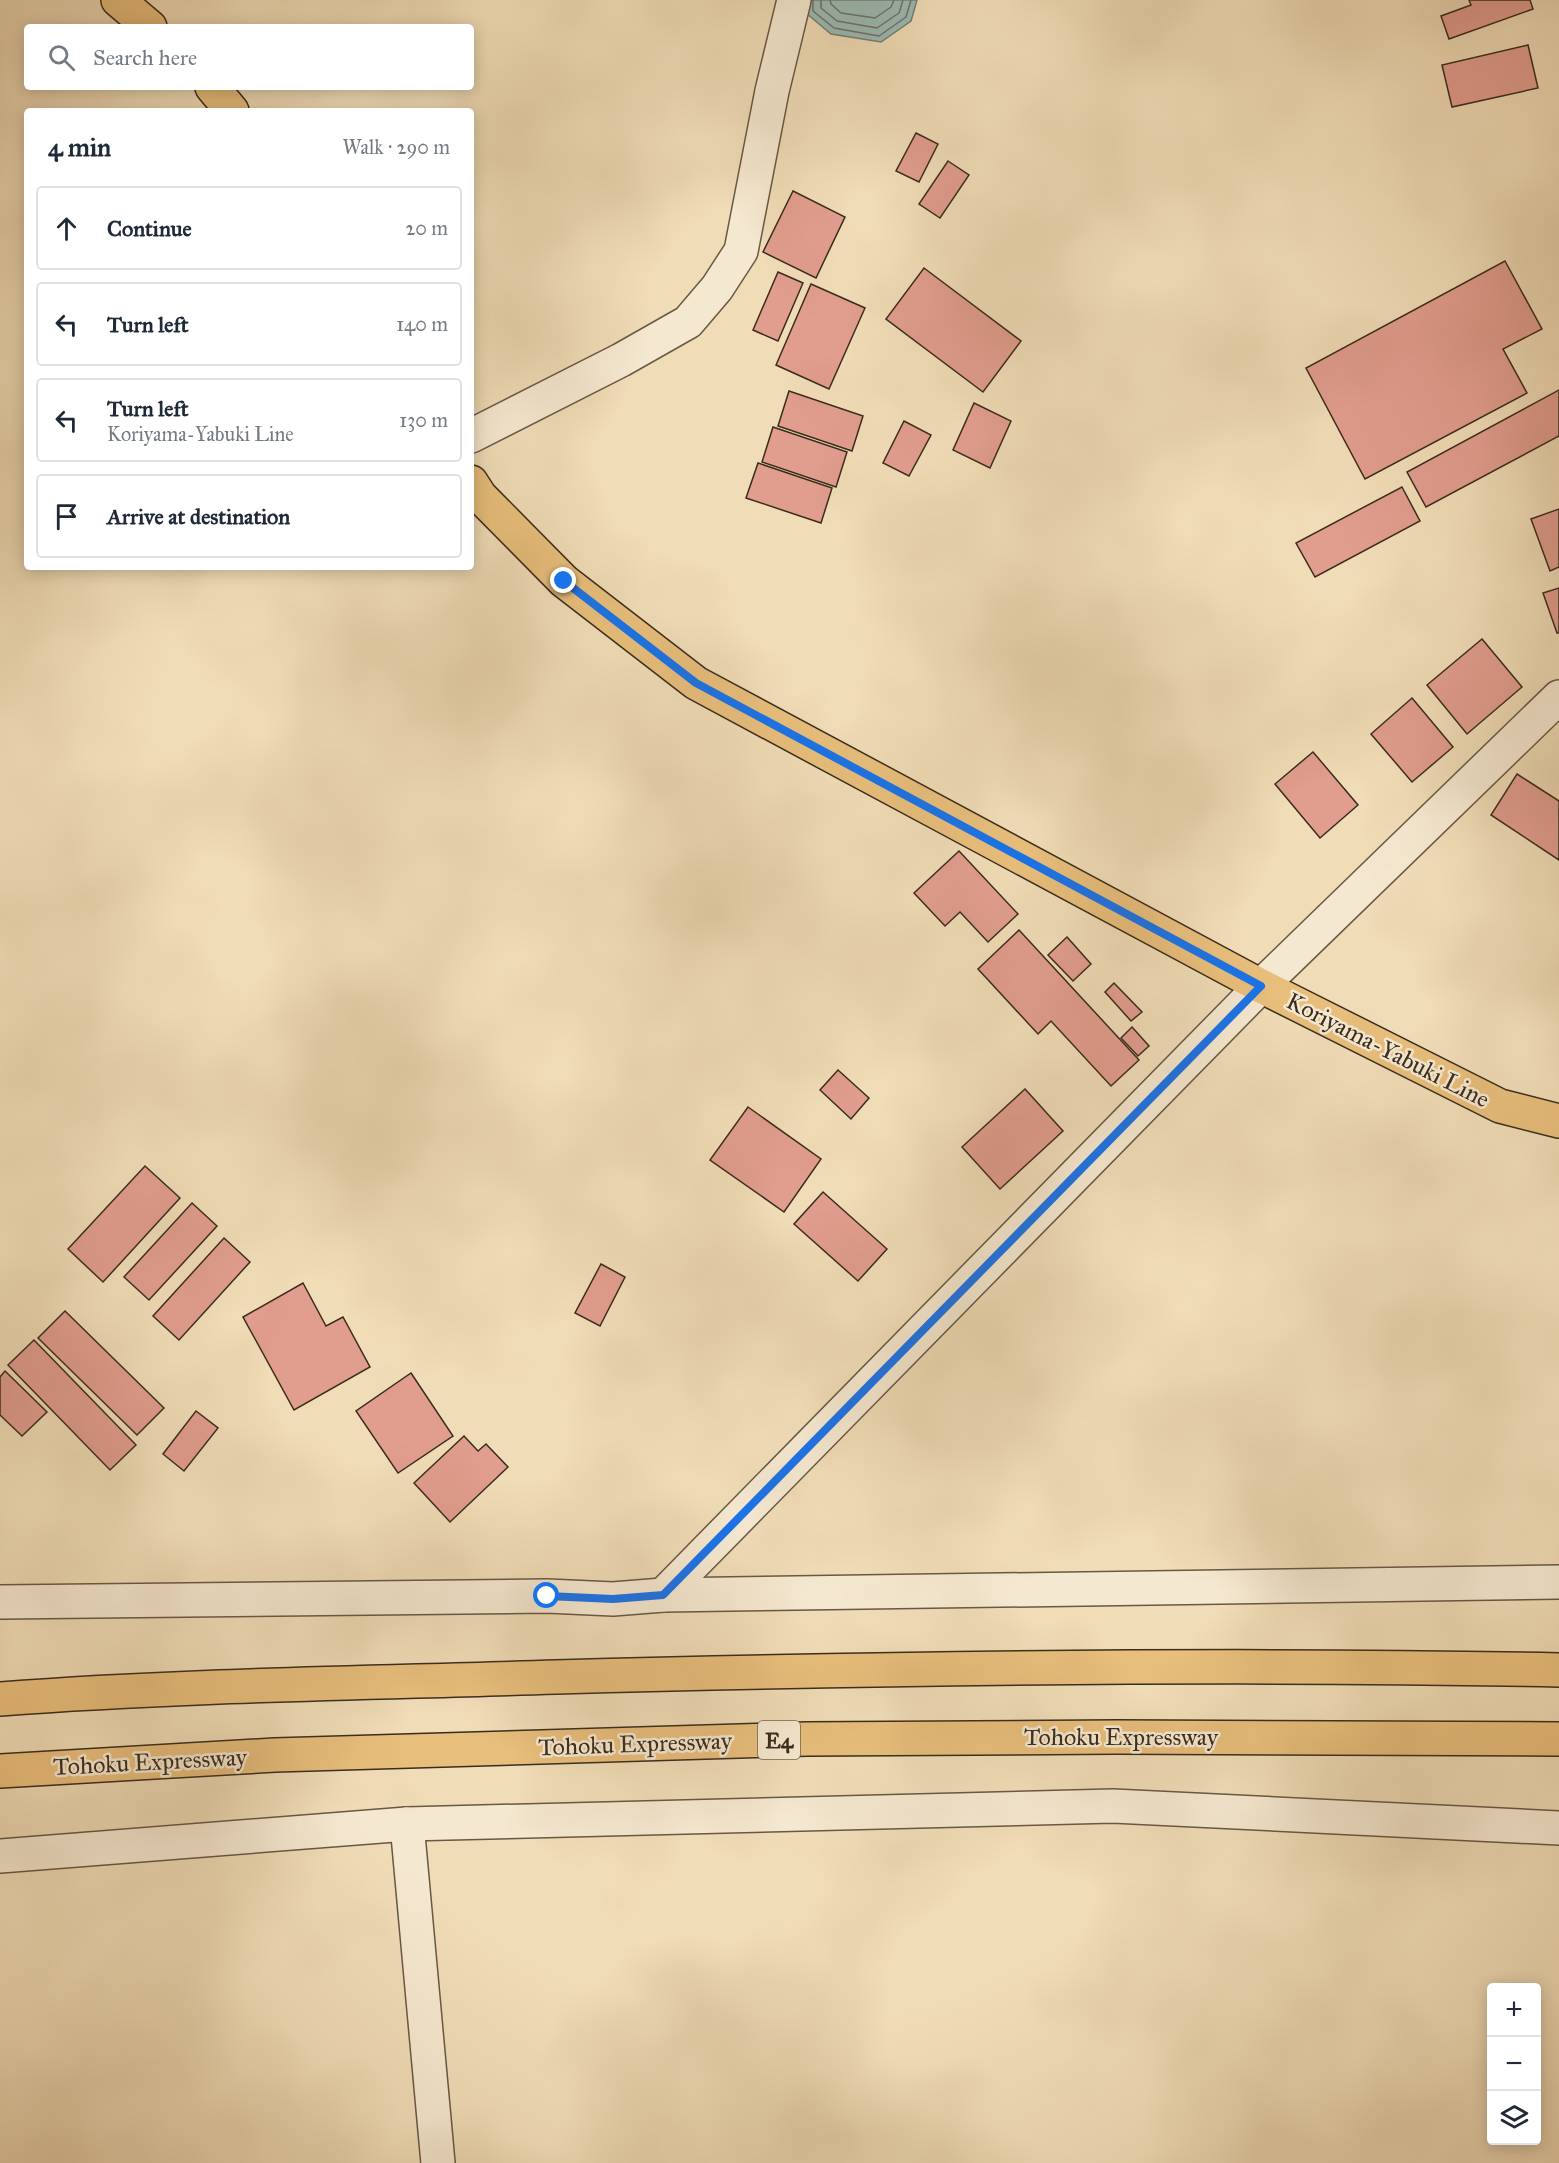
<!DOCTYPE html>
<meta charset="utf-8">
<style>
body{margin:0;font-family:"IM FELL Great Primer",serif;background:#f2f2f3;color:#1f2937}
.controls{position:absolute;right:18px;bottom:18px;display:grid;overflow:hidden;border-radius:6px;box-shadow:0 3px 15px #0003}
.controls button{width:54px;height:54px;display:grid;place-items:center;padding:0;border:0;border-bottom:2px solid #e0e1e3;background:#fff;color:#1f2937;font:30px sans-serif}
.stop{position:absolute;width:18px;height:18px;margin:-14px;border:4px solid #1a73e8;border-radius:50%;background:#fff}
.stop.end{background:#1a73e8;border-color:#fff;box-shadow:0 2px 6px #0008}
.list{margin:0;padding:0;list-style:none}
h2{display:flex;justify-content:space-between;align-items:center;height:78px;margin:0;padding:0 24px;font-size:26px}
h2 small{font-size:20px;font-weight:400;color:#747a83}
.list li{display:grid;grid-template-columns:39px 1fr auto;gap:18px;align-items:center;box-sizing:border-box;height:84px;margin:0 12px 12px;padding:0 12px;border:2px solid #e0e1e3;border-radius:6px}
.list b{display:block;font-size:22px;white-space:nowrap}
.list p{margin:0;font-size:20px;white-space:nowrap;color:#747a83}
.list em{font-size:20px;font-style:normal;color:#747a83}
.icon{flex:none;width:33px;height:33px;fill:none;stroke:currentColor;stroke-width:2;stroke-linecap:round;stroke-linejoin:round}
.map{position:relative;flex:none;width:1559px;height:2163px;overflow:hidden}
.search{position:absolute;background:#fff;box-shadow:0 3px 15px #0003;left:24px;top:24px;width:450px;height:66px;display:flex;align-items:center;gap:15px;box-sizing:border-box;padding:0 21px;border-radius:6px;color:#747a83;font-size:22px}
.panel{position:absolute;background:#fff;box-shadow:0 3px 15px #0003;left:24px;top:108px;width:450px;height:462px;border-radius:6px}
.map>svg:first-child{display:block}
.water{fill:#9bbab5;stroke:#748178;stroke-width:1.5}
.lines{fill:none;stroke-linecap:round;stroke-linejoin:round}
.shore{stroke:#6a7369;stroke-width:1.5}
.building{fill:#e19d8e;stroke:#3a2c1d;stroke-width:1.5}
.street-casing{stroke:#685844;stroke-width:36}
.primary-casing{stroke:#3a2c1d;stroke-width:36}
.highway-casing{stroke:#3a2c1d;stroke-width:36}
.street{stroke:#f5e8d0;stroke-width:33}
.primary{stroke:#e8be7c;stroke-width:33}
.highway{stroke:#e8be7c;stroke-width:33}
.route{stroke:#1a73e8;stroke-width:8}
.labels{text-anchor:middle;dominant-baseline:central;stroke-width:5;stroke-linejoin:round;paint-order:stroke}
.shield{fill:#f5e8d0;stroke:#726453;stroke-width:1.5}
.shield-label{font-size:22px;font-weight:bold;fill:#3a2c1d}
.street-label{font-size:24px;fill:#3a2c1d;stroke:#f5e8d0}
</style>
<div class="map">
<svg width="1559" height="2163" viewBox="0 0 1559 2163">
<rect width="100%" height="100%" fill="#f0dcb7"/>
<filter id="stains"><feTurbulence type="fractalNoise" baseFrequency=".00333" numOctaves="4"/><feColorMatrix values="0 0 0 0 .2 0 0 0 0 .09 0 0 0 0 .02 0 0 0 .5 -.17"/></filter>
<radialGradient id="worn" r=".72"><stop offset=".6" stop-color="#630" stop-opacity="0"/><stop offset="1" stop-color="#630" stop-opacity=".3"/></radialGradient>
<!-- water -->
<polygon class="water" points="808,0 917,0 911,21 881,42 831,34 806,13"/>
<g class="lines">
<!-- shore -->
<g class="shore">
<polyline points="813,0 813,11 834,28 879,36 906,17 911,0"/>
<polyline points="821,0 821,8 837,21 877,28 899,13 903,0"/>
<polyline points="830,0 831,4 841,13 875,18 891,7 894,0"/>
</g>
</g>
<!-- building -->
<g class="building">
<polygon points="1469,0 1530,0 1533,9 1449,39 1441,16 1471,5"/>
<polygon points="1528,45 1538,88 1452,107 1442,65"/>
<polygon points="916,133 938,144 919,182 896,171"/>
<polygon points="948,161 969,175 940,218 919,204"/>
<polygon points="793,191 845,217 816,278 763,252"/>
<polygon points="1505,261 1542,329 1503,349 1527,393 1365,479 1306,368"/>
<polygon points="924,268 1021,341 983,392 886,319"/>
<polygon points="778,272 803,283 778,341 753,330"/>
<polygon points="811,284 865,308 829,389 776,365"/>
<polygon points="1559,390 1559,436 1426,507 1407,472"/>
<polygon points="789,391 863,416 852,451 778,426"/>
<polygon points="974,403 1011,421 990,468 953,450"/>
<polygon points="904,421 931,435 909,476 883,463"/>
<polygon points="773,427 847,452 836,487 762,462"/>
<polygon points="758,463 832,488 821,523 746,498"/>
<polygon points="1402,487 1420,521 1315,577 1296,543"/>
<polygon points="1559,509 1559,567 1550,571 1531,519"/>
<polygon points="1559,588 1559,633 1557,633 1543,593"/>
<polygon points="1482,639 1522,687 1467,734 1427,685"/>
<polygon points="1412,698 1453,747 1412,782 1371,734"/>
<polygon points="1313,752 1358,805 1320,838 1275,784"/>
<polygon points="1517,774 1559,801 1559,860 1491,815"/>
<polygon points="959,851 1018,914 988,942 960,912 945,926 914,893"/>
<polygon points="1019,930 1139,1060 1111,1086 1051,1021 1038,1034 978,969"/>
<polygon points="1067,937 1091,964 1073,981 1048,955"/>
<polygon points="1114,983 1142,1012 1131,1021 1105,992"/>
<polygon points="1132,1027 1149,1046 1138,1056 1121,1038"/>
<polygon points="838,1070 869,1098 851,1119 820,1090"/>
<polygon points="1025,1089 1063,1131 1000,1189 962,1147"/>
<polygon points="748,1107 821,1159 784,1212 710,1160"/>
<polygon points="145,1166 180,1198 103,1282 68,1249"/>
<polygon points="823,1192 887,1249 858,1281 794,1224"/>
<polygon points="192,1203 217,1226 149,1300 124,1277"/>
<polygon points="224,1238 250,1262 179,1340 153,1316"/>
<polygon points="601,1264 625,1277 600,1326 575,1313"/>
<polygon points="303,1283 326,1326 343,1317 370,1367 294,1410 243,1317"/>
<polygon points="65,1311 164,1408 137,1435 38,1338"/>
<polygon points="34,1340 136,1445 110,1470 8,1365"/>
<polygon points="5,1371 47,1412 22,1436 0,1415 0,1377"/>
<polygon points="411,1373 453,1436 398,1473 356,1411"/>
<polygon points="196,1411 218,1428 184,1471 163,1454"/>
<polygon points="464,1436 478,1451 486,1444 508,1467 450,1522 414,1483"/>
</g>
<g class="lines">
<defs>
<g id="street">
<polyline points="471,436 621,360 688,322 717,288 741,251 772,91 794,0"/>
<polyline points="663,1595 1261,986 1559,697"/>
<polyline points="0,1602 547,1596 613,1599 663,1595 1559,1582"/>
<polyline points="407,1824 438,2163"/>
<polyline points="0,1856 407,1824 1113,1806 1559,1828"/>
</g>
<g id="primary">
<polyline points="118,0 150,27"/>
<polyline points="212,87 232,111"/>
<polyline points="471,482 480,496 564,581 696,683 1261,986 1500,1106 1559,1121"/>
</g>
<g id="highway">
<path d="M0 1699C185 1685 371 1683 556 1677 890 1668 1225 1663 1559 1670"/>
<polyline points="0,1771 275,1755 807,1739 1117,1737 1559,1739"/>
</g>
</defs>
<!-- street casing -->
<use href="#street" class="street-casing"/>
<!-- primary casing -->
<use href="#primary" class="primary-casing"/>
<!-- highway casing -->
<use href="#highway" class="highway-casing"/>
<!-- street -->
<use href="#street" class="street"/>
<!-- primary -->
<use href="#primary" class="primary"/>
<!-- highway -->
<use href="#highway" class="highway"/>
</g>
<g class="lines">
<!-- route -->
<polyline class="route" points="547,1596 613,1599 663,1595 1261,986 696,683 564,581"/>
</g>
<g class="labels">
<!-- shield labels -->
<rect class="shield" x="758" y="1721" width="42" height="38" rx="4.5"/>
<g class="shield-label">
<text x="779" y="1740">E4</text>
</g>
<!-- street labels -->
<g class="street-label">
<text transform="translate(1388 1050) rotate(27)">Koriyama-Yabuki Line</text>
<text x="1121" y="1737">Tohoku Expressway</text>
<text transform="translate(635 1744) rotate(-2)">Tohoku Expressway</text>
<text transform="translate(150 1762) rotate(-3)">Tohoku Expressway</text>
</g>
</g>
<rect width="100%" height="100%" filter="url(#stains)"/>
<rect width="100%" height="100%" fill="url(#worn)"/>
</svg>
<div class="controls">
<button>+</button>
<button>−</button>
<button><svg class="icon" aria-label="layers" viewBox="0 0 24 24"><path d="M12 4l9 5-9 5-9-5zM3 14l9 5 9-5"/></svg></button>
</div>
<div class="stop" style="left:547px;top:1596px"></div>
<div class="stop end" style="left:564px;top:581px"></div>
<div class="search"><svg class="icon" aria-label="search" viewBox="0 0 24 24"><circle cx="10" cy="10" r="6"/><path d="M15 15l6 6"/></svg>Search here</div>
<section class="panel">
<h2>4 min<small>Walk · 290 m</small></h2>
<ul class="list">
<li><svg class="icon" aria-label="ahead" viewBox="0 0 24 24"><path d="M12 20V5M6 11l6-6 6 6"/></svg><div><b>Continue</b></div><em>20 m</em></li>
<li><svg class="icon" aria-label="left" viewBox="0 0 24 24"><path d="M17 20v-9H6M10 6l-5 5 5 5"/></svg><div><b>Turn left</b></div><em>140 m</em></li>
<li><svg class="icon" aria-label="left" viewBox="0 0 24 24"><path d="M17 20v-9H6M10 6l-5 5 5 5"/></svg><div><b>Turn left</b><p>Koriyama-Yabuki Line</p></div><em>130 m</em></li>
<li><svg class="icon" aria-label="arrive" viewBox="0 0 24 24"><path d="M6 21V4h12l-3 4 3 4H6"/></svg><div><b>Arrive at destination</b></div></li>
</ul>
</section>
</div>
